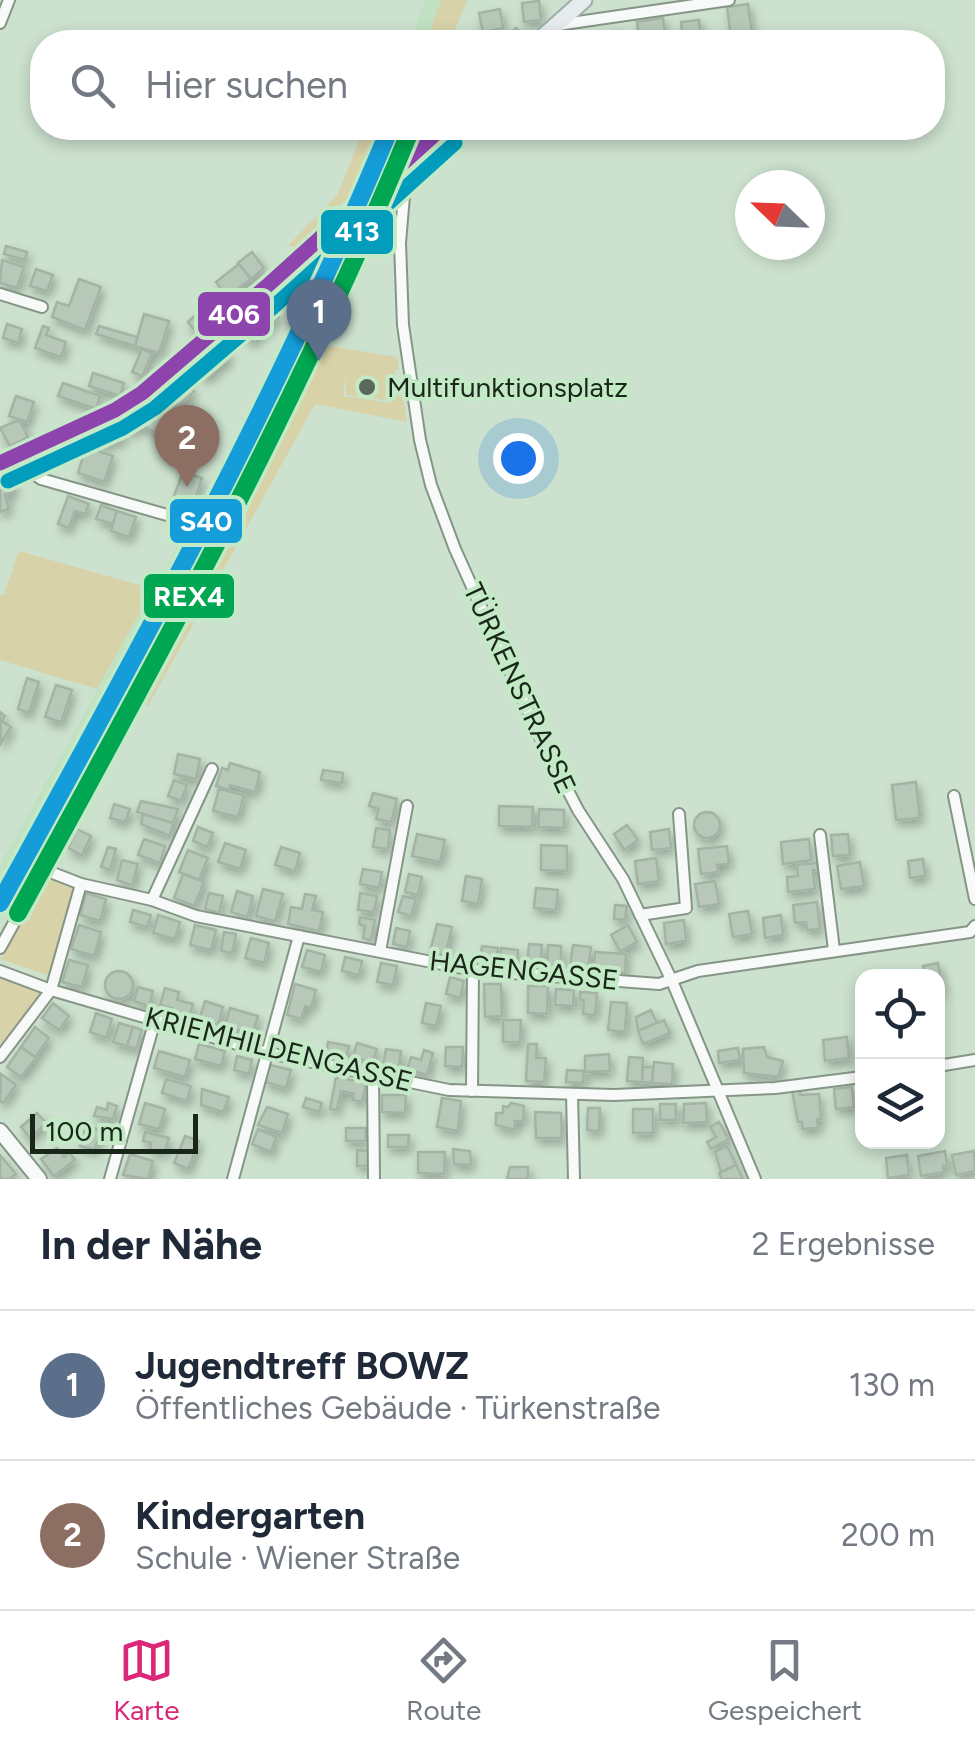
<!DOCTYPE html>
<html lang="de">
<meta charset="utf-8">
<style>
body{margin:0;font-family:Figtree,sans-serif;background:#f6f6f7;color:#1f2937}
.controls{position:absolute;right:30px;bottom:30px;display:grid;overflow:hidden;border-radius:20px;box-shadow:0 5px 15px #0003}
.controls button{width:90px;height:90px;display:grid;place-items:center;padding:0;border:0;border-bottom:2px solid #e0e1e3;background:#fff;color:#1f2937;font:50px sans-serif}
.compass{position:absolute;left:735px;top:170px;width:90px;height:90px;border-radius:50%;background:#fff;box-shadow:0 5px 15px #0003;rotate:293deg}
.scale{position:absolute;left:30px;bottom:25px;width:168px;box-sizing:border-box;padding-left:10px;border:5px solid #19271a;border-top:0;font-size:28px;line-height:35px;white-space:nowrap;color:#19271a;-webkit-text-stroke:8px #c4e9c6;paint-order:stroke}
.you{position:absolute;left:518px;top:458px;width:35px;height:35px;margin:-25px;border:8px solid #fff;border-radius:50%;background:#1a73e8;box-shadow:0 0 0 15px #1a73e833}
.badge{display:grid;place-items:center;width:65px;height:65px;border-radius:50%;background:#db2777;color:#fff;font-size:32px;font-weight:700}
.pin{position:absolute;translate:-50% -82px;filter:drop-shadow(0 2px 5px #0008)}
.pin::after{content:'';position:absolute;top:52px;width:35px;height:30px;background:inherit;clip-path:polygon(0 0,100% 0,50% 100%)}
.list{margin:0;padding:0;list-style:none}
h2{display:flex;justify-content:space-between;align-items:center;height:130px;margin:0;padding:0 40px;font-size:42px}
h2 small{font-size:32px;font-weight:400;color:#747a83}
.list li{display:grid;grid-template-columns:65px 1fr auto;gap:30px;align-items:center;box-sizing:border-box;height:150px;padding:0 40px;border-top:2px solid #e0e1e3}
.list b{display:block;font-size:38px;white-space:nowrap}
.list p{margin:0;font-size:32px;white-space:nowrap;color:#747a83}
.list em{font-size:32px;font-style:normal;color:#747a83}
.icon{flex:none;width:55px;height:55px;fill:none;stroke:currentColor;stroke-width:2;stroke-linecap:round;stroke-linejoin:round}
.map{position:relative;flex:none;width:975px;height:1179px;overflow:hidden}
.search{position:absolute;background:#fff;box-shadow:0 5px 15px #0003;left:30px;right:30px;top:30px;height:110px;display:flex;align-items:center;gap:25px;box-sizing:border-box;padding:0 35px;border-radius:40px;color:#747a83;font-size:38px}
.sheet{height:430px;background:#fff}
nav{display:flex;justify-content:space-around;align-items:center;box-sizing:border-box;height:140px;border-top:2px solid #e0e1e3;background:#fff;font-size:28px;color:#747a83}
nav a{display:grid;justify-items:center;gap:5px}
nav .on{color:#db2777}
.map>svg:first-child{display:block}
.built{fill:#c0e1c2}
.green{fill:#d7d2a8}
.building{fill:#b7c8b9;stroke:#a3b3a4;stroke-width:2.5;filter:url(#shadow)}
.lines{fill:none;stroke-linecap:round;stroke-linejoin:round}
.street-casing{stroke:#859586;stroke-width:14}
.secondary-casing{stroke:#859586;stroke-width:18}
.primary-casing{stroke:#9eacab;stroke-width:19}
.street{stroke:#f7faf8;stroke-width:10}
.secondary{stroke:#f7faf8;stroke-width:14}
.primary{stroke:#e6ebed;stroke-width:15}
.bus-1-casing{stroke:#c4e9c6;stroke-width:22}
.bus-2-casing{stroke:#c4e9c6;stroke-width:22}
.bus-1{stroke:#8e44ad;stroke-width:15}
.bus-2{stroke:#029cbc;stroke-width:15}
.rail-1-casing{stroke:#c4e9c6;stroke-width:25}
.rail-2-casing{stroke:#c4e9c6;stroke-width:25}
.rail-1{stroke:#159dd9;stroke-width:18}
.rail-2{stroke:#00a651;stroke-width:18}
.poi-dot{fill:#586859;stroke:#c4e9c6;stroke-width:4}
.labels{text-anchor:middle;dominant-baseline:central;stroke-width:8;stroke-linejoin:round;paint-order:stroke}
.poi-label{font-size:28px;fill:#19271a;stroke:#c4e9c6;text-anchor:start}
.street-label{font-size:28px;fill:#19271a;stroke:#c4e9c6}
.line-badge{stroke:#c4e9c6;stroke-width:4}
.badge-label{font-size:28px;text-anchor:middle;font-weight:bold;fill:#fff}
</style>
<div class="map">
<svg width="975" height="1179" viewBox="0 0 975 1179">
<defs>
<filter id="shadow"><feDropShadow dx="3" dy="5.5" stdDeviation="5" flood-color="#0004"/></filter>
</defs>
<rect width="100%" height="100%" fill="#cce1ce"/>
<!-- built -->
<g class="built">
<polygon points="425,0 441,0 426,42 410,42"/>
<polygon points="377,128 395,128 376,175 350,199"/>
<polygon points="362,207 249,458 71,784 74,786 0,920 0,865 255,407 331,236"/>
</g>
<!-- green -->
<g class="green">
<polygon points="441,0 467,0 450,42 426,42"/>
<polygon points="364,128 377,128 350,199 297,247 288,246 338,194"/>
<polygon points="392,183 396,191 359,240 363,250 317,344 397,357 399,370 395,370 394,379 389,379 386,400 346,395 346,374 343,396 391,403 394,381 400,380 407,422 315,404 148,706 118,696 249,458 362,207"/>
<polygon points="19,551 153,589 97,689 0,660 0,595 4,595"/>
<polygon points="46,877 76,887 50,976 0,959"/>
<polygon points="0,979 41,992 0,1049"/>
</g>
<!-- building -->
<g class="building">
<polygon points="539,1 541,20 524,22 522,3"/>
<polygon points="748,4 752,34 731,37 727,7"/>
<polygon points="500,9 503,28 483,32 479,13"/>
<polygon points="663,18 666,42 640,42 637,22"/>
<polygon points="699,20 701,37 683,40 681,22"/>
<polygon points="516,28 524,35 516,42 478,42 502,42"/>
<polygon points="618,31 619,42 601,42 600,34"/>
<polygon points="6,246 27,252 25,260 4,254"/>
<polygon points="252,252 264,268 251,279 238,263"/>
<polygon points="2,260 24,267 17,288 0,283"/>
<polygon points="239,264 251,279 227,297 216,282"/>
<polygon points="36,269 53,275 47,291 30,286"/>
<polygon points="79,279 101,287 85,330 52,317 57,302 69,306"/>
<polygon points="265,302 279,317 252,342 238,327"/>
<polygon points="207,305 216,315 196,332 188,322"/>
<polygon points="144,314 169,321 159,353 135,346"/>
<polygon points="7,324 22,329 18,343 3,338"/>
<polygon points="43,326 49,328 46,335 66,342 61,357 35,348"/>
<polygon points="99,326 137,337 135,346 96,334"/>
<polygon points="219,343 230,357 206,378 194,364"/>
<polygon points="142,349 152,354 142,376 132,372"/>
<polygon points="93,373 124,383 120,396 89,386"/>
<polygon points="180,376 194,392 179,405 163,402 157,395"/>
<polygon points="63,383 100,396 96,409 58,396"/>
<polygon points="16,396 34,402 27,422 9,416"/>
<polygon points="158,402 164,412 149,421 143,412"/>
<polygon points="143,412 149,421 132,432 126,423"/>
<polygon points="164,412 183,419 178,431 169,427 166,437 142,426"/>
<polygon points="16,421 20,422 28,437 10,446 0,428"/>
<polygon points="121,428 124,438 101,446 98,435"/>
<polygon points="86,447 113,456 104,482 78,473"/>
<polygon points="183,472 202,478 191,510 182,507 184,500 174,496"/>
<polygon points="11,478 15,491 5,495 9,509 0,512 0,481"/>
<polygon points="68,496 89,504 85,514 75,511 69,528 58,524"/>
<polygon points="101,505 117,511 113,524 96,519"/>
<polygon points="117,511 136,517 129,537 111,531"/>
<polygon points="27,678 39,682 29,713 18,709"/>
<polygon points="56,685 72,690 61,722 45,717"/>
<polygon points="0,712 5,716 2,721 11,727 1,743"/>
<polygon points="178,754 200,759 196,779 174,774"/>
<polygon points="230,763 260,772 255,792 230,785 229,790 216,786 222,768 228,770"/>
<polygon points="323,770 343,773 342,783 321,780"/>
<polygon points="174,780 187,785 181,801 168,796"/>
<polygon points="916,782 920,818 896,820 892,785"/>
<polygon points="219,789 244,795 238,817 213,811"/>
<polygon points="373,793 397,799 391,822 376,819 379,809 369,806"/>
<polygon points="141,801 178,809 173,823 137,812"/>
<polygon points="114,804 130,809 125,822 110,818"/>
<polygon points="499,806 533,807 532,827 499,826"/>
<polygon points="539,809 564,810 564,828 538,827"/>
<circle cx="707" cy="825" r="13"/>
<polygon points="143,814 173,823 170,836 141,824"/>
<polygon points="627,825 638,840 624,850 614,834"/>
<polygon points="198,827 213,833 207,847 193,841"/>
<polygon points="376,828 390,830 388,849 373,847"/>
<polygon points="77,829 91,836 82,855 68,848"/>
<polygon points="669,829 671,848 652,850 650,832"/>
<polygon points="417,834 445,840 440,862 412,856"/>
<polygon points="848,834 850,855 833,856 831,835"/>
<polygon points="144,839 165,846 160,863 138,855"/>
<polygon points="809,839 811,860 783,864 781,842"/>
<polygon points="225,843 246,850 240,869 218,862"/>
<polygon points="541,845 567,846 567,871 541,870"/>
<polygon points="727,846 729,864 717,865 718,872 701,874 698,849"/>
<polygon points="108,847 116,849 110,870 101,867"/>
<polygon points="281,847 300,853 295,871 275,865"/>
<polygon points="188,850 208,858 199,880 179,872"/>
<polygon points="656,858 659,881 638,884 635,861"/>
<polygon points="923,859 925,876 910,878 908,861"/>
<polygon points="122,860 138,864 132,885 117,880"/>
<polygon points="860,862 864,886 841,889 837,866"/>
<polygon points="817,863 818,870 813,870 815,889 788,892 787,877 798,876 797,865"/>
<polygon points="363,869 382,872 379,888 360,884"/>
<polygon points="183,874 204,882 194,906 174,898"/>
<polygon points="409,874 422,877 418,895 405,892"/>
<polygon points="466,876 482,879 478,904 462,901"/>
<polygon points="715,881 719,904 699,907 695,884"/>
<polygon points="536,888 558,890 556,910 534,908"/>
<polygon points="263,889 283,894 275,921 256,916"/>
<polygon points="237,891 253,896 247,917 231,912"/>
<polygon points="86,893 106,899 100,921 80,915"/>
<polygon points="209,893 223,896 219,913 205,909"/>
<polygon points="360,893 377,896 374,912 358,910"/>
<polygon points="305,894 316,896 312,910 323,912 319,931 288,924 291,907 302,909"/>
<polygon points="403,896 416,899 411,916 398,912"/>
<polygon points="817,902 820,929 807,930 806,922 795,923 793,905"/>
<polygon points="615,905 627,906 625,920 614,919"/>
<polygon points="133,910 151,915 147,927 130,922"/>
<polygon points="748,911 752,934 733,937 729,914"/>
<polygon points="158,915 180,922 175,939 153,933"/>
<polygon points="781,915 783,935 765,938 763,918"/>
<polygon points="360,917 375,920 371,940 363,938 365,926 359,924"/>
<polygon points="684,920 686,941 666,944 664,923"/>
<polygon points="437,924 452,927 445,955 430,952"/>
<polygon points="79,925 101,932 94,956 71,949"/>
<polygon points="195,925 216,930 211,950 190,945"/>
<polygon points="628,925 637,942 620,951 611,935"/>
<polygon points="396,928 410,931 407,947 393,944"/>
<polygon points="224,932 236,934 232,953 221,951"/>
<polygon points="251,938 269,943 264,963 245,958"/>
<polygon points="529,944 542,945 540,966 527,965"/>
<polygon points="548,945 561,946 561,966 547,965"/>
<polygon points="573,945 591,947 588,969 570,966"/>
<polygon points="482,946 498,948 496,962 480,960"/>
<polygon points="501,948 518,950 517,964 500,962"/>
<polygon points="307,950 325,955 321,972 302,967"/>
<polygon points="595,952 626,954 625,973 594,971"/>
<polygon points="345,957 362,961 359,975 342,971"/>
<polygon points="69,960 88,965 82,987 62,982"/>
<polygon points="381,963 397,966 393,985 377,982"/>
<polygon points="938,963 943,990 938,991 938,976 925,976 923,966"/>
<circle cx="119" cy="985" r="14"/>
<polygon points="450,977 464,981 460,998 446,994"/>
<polygon points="295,984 316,990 311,1008 305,1006 301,1019 287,1015"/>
<polygon points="484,984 501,984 502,1016 485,1017"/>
<polygon points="528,986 548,986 547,1014 528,1013"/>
<polygon points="138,987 153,991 149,1006 134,1001"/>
<polygon points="165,988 179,992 177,1000 193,1004 189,1018 170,1013 172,1008 160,1005"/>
<polygon points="556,989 574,990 573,1006 555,1005"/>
<polygon points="580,992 597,993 595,1015 583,1014 584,1000 580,1000"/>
<polygon points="205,1001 223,1007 218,1025 199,1020"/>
<polygon points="611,1002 627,1003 625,1032 608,1030"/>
<polygon points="53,1003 69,1016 59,1030 42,1018"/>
<polygon points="426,1003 441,1006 436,1026 422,1023"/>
<polygon points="230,1008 258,1016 252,1035 225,1026"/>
<polygon points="651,1010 657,1023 638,1031 636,1017"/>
<polygon points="96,1013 112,1019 106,1038 90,1032"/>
<polygon points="503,1020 521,1020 520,1042 503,1042"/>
<polygon points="664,1020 670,1033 643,1044 638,1031"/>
<polygon points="119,1023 133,1027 127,1046 113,1042"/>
<polygon points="35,1027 49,1038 35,1057 21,1047"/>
<polygon points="133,1027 142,1030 136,1049 127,1046"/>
<polygon points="847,1037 849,1058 825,1061 823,1040"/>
<polygon points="328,1042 349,1046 346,1057 326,1053"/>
<polygon points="357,1043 377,1049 372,1063 353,1057"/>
<polygon points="199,1044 225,1051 221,1066 195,1059"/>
<polygon points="528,1044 537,1044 536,1058 546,1058 544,1082 526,1081"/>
<polygon points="21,1047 36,1058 21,1077 7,1067"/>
<polygon points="446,1047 463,1047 462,1067 445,1066"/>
<polygon points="764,1047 767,1057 783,1061 778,1077 744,1073 743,1049"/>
<polygon points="738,1048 740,1060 719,1063 718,1051"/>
<polygon points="386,1049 401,1051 399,1067 383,1065"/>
<polygon points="424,1050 433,1053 427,1075 407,1069 411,1057 421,1060"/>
<polygon points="159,1051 190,1060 185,1077 154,1068"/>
<polygon points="609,1054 610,1071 585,1072 585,1056"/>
<polygon points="237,1056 252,1060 249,1074 234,1070"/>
<polygon points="629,1057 643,1058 642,1082 627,1081"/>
<polygon points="654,1062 673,1064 672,1084 652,1083"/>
<polygon points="270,1065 291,1070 286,1088 265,1082"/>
<polygon points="643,1067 653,1067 652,1083 642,1082"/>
<polygon points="567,1070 584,1071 583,1083 566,1082"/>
<polygon points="1,1074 16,1085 3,1103 0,1101"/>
<polygon points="336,1077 366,1083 362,1102 353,1100 354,1094 341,1091 337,1110 330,1109"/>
<polygon points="166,1079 191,1086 187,1101 162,1093"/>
<polygon points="852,1087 854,1107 836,1109 834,1089"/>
<polygon points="202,1089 229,1097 223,1112 201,1105"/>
<polygon points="800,1090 800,1095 819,1094 821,1119 817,1119 818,1128 802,1129 802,1122 798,1122 792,1091"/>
<polygon points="382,1095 406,1095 405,1113 382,1112"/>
<polygon points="306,1098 322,1103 319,1112 303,1107"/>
<polygon points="442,1098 461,1101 458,1131 437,1127"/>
<polygon points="108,1103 117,1106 113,1119 94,1116 97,1107 107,1110"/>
<polygon points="145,1103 165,1109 159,1129 139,1124"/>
<polygon points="511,1103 524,1106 523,1121 515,1121 515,1130 496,1125 496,1113 503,1113 503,1106 508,1107"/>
<polygon points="706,1103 707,1122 683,1123 684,1104"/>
<rect x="660" y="1104" width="16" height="16"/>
<polygon points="267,1107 288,1114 282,1133 258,1125"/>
<polygon points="588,1108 600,1108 599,1131 587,1130"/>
<rect x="633" y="1109" width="20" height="24"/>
<polygon points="535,1112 561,1113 562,1138 536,1138"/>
<polygon points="37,1113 46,1123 30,1138 21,1127"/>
<polygon points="719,1122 729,1139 711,1149 707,1142 716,1137 710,1127"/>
<polygon points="86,1126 101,1130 95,1150 80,1146"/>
<rect x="346" y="1128" width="20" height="13"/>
<polygon points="258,1129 276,1137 271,1152 252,1144"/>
<polygon points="145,1132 169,1138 164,1153 150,1149 151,1143 143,1141"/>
<polygon points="388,1135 409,1135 408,1147 388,1147"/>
<polygon points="185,1136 199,1141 188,1169 174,1163"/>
<polygon points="727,1146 736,1165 721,1172 715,1152"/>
<polygon points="57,1148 64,1157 69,1152 75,1160 54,1176 41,1159"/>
<polygon points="453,1149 470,1151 471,1165 454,1164"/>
<polygon points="357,1150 369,1151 368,1166 357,1166"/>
<polygon points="945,1151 947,1165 943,1166 944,1172 921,1176 918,1156"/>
<polygon points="974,1151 975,1171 956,1175 952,1155"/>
<polygon points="418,1152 445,1152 444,1174 418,1173"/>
<polygon points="130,1154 153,1161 148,1179 123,1175"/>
<polygon points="0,1155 16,1174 9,1179 0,1179"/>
<polygon points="907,1155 909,1175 888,1178 886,1158"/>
<polygon points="736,1165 743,1179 722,1179 719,1173"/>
<polygon points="510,1167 528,1167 528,1179 507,1179"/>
</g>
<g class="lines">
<defs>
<g id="street">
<polyline points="0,23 9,0"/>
<polyline points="557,25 729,0"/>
<polyline points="400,166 405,170 405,184 400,243 403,325 420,440 431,485 455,549 536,729 578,810 623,879 672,981 755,1179"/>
<polyline points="0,294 42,307"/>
<polyline points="11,458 41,479 188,521"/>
<polyline points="954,796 975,899"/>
<polyline points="820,835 834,950"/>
<polyline points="45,870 81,884 152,900 196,916 473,970 659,984 698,971 970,932 975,926"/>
<polyline points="152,900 212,769"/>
<polyline points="640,915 686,908 679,814"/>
<polyline points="0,948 72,818"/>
<polyline points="380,951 407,806"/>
<polyline points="0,971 51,990 268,1053 449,1090 614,1095 775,1088 862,1077"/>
<polyline points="0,1057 51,990 81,884"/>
<polyline points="938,1066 975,1060"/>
<polyline points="373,1076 374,1179"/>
<polyline points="472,1091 473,970"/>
<polyline points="572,1094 574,1179"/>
<polyline points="110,1179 155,1020"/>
<polyline points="233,1179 299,936"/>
</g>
<polyline id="secondary" points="0,1131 39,1179"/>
<g id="primary">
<polyline points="537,42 584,0"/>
<polyline points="0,463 115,410 142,393 267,286 442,128"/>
</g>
</defs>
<!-- street casing -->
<use href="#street" class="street-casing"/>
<!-- secondary casing -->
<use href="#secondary" class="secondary-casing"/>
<!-- primary casing -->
<use href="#primary" class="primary-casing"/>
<!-- street -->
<use href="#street" class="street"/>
<!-- secondary -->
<use href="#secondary" class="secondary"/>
<!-- primary -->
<use href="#primary" class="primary"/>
<defs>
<polyline id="bus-1" points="0,463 115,410 142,393 267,286 442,128"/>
<polyline id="bus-2" points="8,481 123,428 155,408 280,301 455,143"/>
</defs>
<!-- bus-1 casing -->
<use href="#bus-1" class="bus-1-casing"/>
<!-- bus-2 casing -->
<use href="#bus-2" class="bus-2-casing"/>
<!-- bus-1 -->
<use href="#bus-1" class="bus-1"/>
<!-- bus-2 -->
<use href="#bus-2" class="bus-2"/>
<defs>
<path id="rail-1" d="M0 903C140 649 279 396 390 128"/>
<path id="rail-2" d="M18 913C158 658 297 404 408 136"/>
</defs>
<!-- rail-1 casing -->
<use href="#rail-1" class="rail-1-casing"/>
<!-- rail-2 casing -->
<use href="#rail-2" class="rail-2-casing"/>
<!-- rail-1 -->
<use href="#rail-1" class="rail-1"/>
<!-- rail-2 -->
<use href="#rail-2" class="rail-2"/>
</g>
<!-- markers -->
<circle class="poi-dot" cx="367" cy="387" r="10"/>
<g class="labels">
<!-- poi labels -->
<g class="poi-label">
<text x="387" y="387">Multifunktionsplatz</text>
</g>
<!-- street labels -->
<g class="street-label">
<text transform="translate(520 688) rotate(65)">TÜRKENSTRASSE</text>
<text transform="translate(524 970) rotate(6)">HAGENGASSE</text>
<text transform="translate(279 1049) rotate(14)">KRIEMHILDENGASSE</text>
</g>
</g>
<g class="line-badge">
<rect x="319" y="208" width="76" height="48" rx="10" fill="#029cbc"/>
<rect x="196" y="290" width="76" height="48" rx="10" fill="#8e44ad"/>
<rect x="168" y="497" width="76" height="48" rx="10" fill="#159dd9"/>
<rect x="142" y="572" width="94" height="48" rx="10" fill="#00a651"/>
</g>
<g class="badge-label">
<text x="357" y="241">413</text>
<text x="234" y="324">406</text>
<text x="206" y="531">S40</text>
<text x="189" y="606">REX4</text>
</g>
</svg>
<div class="controls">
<button><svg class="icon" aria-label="locate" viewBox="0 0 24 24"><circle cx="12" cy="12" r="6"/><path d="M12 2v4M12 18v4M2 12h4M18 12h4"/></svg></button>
<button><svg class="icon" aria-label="layers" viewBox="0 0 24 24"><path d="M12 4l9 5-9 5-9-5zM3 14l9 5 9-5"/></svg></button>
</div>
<svg class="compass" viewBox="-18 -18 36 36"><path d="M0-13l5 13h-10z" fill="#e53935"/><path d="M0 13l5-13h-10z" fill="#747a83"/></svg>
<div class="scale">100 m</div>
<div class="you"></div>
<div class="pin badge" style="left:319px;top:361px;background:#5c6f8a">1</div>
<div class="pin badge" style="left:187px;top:487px;background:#8d6e63">2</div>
<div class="search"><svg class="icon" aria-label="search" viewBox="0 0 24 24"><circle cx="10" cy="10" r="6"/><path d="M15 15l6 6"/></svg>Hier suchen</div>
</div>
<section class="sheet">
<h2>In der Nähe<small>2 Ergebnisse</small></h2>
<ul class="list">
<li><span class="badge" style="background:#5c6f8a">1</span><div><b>Jugendtreff BOWZ</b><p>Öffentliches Gebäude · Türkenstraße</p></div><em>130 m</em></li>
<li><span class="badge" style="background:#8d6e63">2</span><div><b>Kindergarten</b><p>Schule · Wiener Straße</p></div><em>200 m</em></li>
</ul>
</section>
<nav>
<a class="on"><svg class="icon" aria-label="map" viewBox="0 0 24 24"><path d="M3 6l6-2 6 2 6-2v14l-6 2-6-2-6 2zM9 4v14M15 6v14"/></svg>Karte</a>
<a><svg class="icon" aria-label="directions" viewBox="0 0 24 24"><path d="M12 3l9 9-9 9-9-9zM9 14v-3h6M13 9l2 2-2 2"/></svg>Route</a>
<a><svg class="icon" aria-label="saved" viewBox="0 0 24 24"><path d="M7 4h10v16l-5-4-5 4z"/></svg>Gespeichert</a>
</nav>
